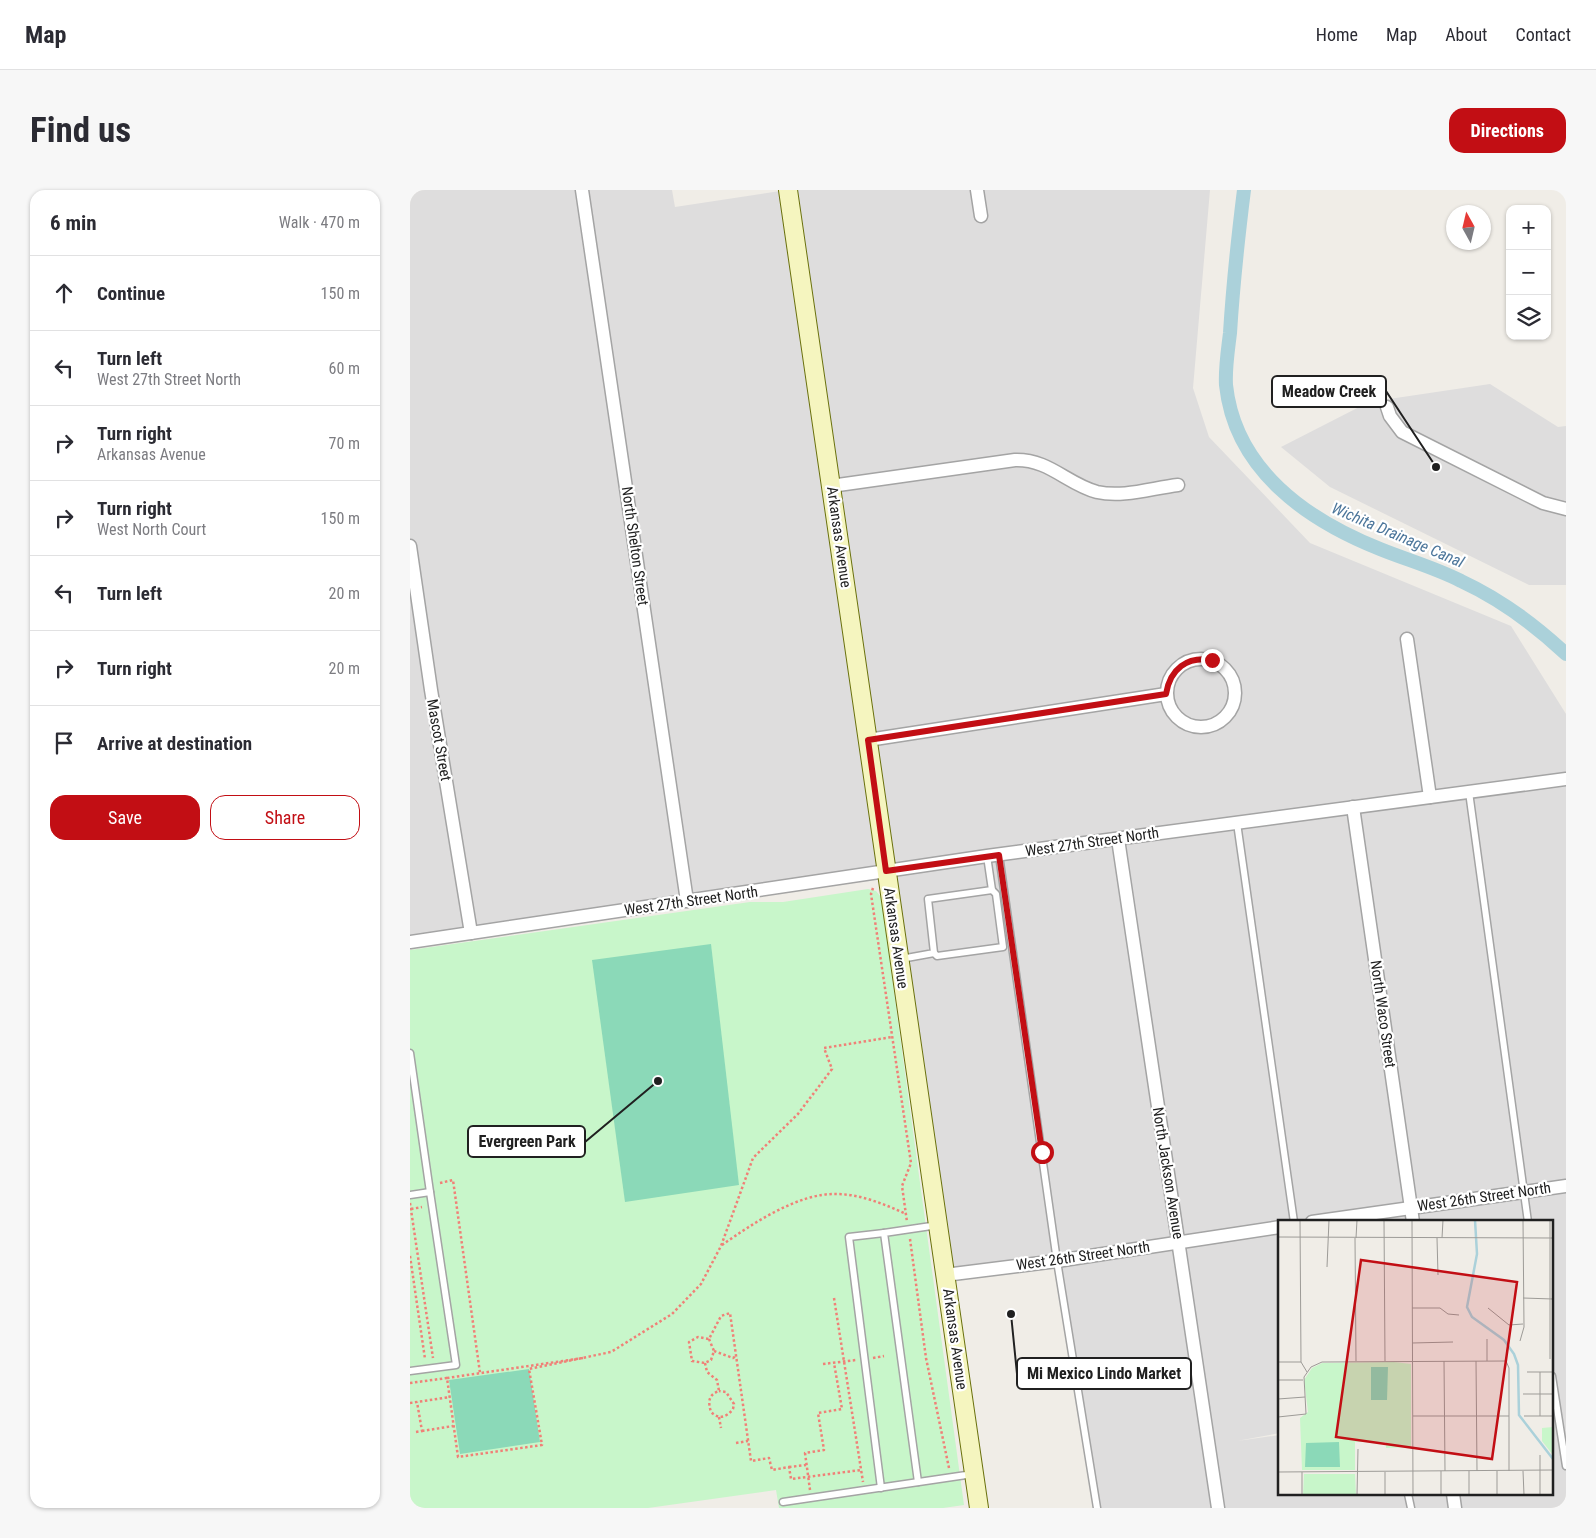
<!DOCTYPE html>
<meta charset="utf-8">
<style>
body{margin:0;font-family:"Roboto Condensed",sans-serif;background:#f7f7f7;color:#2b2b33}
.controls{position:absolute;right:15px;top:15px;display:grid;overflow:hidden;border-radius:10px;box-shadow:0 1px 4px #0004}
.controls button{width:45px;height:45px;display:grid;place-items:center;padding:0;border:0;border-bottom:1px solid #e1e1e2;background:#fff;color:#2b2b33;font:25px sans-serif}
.compass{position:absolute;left:1036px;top:15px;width:45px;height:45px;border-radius:50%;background:#fff;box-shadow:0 1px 4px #0004;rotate:352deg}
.stop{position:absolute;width:15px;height:15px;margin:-11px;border:4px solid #c20e14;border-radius:50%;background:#fff}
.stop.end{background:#c20e14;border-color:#fff;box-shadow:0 1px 5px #0008}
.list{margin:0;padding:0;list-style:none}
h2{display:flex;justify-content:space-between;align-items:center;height:65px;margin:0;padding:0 20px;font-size:21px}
h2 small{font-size:16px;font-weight:400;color:#7c7c81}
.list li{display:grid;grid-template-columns:32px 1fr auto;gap:15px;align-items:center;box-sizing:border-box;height:75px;padding:0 20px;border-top:1px solid #e1e1e2}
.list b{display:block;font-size:19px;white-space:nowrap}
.list p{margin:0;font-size:16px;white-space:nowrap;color:#7c7c81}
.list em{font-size:16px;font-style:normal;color:#7c7c81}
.actions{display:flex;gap:10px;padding:15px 20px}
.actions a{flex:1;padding:11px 0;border:1px solid #c20e14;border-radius:15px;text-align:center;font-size:18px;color:#c20e14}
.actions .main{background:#c20e14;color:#fff}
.icon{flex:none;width:28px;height:28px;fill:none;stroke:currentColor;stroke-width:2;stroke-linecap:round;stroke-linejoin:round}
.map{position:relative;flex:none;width:1156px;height:1318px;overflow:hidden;border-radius:15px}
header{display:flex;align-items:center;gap:30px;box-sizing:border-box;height:70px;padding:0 25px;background:#fff;border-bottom:1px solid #e1e1e2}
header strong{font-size:24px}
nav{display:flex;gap:28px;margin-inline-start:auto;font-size:18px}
.intro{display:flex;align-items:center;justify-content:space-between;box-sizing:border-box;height:120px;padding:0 30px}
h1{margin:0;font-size:35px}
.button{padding:12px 22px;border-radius:15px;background:#c20e14;color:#fff;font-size:18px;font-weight:700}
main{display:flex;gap:30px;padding:0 30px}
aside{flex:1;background:#fff;border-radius:15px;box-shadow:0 1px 4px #0004}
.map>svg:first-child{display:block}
.residential{fill:#dedddd;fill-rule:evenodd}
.park{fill:#c8f6ca}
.pitch{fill:#8bd9b8}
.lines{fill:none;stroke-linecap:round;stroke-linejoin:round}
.canal{stroke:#abd1da;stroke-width:14}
.lane-casing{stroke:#a4a4a4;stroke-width:9}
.street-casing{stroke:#a4a4a4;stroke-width:15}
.secondary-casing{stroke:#6a710d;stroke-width:20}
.path{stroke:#f08077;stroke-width:2.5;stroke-dasharray:2.5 2.5;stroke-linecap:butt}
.lane{stroke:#fff;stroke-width:6}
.street{stroke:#fff;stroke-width:12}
.secondary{stroke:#f5f5bf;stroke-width:18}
.route{stroke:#c20e14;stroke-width:6}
.labels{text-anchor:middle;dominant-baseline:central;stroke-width:4.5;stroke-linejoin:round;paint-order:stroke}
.street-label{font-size:15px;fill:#202020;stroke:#fff}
.water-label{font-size:16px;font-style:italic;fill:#4c769b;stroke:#fff}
.inset-river{fill:none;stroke:#abd1da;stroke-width:2.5}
.inset-road{fill:none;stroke:#9d9b97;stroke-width:1}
.view{fill:#c20e14;fill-opacity:0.15;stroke:#c20e14;stroke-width:2.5}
.inset-edge{fill:none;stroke:#202020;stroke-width:2.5}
.leader{fill:none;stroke:#202020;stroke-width:2}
.callout-dot{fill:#202020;stroke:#fff;stroke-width:2}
.callout{fill:#fff;stroke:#202020;stroke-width:2}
.callout-label{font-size:16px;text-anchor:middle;font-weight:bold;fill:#202020}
</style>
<header>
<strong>Map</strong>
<nav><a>Home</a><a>Map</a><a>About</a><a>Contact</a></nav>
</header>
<div class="intro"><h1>Find us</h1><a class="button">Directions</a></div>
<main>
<aside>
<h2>6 min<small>Walk · 470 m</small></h2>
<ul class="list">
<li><svg class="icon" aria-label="ahead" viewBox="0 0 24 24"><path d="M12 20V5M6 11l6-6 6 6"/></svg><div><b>Continue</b></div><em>150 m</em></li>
<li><svg class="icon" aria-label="left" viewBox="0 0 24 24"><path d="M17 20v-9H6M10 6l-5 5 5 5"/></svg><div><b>Turn left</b><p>West 27th Street North</p></div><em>60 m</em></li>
<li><svg class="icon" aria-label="right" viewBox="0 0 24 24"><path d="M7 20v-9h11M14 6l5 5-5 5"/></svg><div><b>Turn right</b><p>Arkansas Avenue</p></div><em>70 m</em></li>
<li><svg class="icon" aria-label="right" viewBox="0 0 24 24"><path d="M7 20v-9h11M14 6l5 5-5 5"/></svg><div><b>Turn right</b><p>West North Court</p></div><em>150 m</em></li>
<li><svg class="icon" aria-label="left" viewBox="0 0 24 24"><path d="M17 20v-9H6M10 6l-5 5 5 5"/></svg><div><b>Turn left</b></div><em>20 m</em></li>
<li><svg class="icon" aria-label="right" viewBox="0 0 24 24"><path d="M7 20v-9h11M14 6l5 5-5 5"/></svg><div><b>Turn right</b></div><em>20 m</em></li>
<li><svg class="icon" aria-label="arrive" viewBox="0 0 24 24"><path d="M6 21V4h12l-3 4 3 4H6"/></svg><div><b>Arrive at destination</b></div></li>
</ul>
<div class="actions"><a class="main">Save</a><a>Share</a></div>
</aside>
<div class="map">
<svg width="1156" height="1318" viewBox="0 0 1156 1318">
<rect width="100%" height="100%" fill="#f0ede7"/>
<!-- residential -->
<g class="residential">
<path d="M0 0H262L265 17 377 0H800L783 198 799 247 900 353 1101 436 1156 524V1318H687L647 1071 535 1085 476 682 0 754ZM870 1032H1142V1304H870V1245L827 1251 870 1243Z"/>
<polygon points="1080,194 1148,237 1156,236 1156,395 1119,395 920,297 871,257 959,212"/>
</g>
<!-- park -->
<polygon class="park" points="458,699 466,701 471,707 554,1315 533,1318 369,1318 366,1300 238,1318 0,1318 0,760 340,712 373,712"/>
<!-- pitch -->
<g class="pitch">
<polygon points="301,754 329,995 215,1012 182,770"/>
<polygon points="119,1179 130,1252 50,1264 39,1190"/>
</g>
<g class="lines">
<!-- canal -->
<path class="canal" d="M834 0C828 48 823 95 820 143 818 160 815 178 816 195 825 280 897 330 970 359 997 370 1026 378 1051 391 1090 409 1125 435 1156 464"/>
<defs>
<g id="lane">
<polyline points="1059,602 1118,1032"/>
<polyline points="827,633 884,1032"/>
<polyline points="589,665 647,1071 687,1318"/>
<polyline points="524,763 527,766 593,757 586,704 582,700"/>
<polyline points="491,769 524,763 518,709 582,700 577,666"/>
<polyline points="0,863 20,1002"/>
<polyline points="0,1005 20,1002 46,1175 0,1181"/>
<polyline points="1142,1186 1156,1276"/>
<polyline points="508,1292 474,1043 528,1035"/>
<polyline points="471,1298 439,1047 474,1043"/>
<polyline points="998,1304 1001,1318"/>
<polyline points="373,1312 563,1284"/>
</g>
<g id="street">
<polyline points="172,0 277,711"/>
<polyline points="567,0 571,26"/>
<polyline points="977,217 980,226 992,242 1133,313 1156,319"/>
<path d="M421 296 605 270C639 269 657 294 687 302 713 308 742 298 768 295"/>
<polyline points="0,356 21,500 61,743"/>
<polyline points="997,449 1020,607"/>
<circle cx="791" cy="503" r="34"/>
<polyline points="458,550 756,504"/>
<polyline points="943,617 1003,1032"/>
<polyline points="708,649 808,1318"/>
<polyline points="0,752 577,666 1156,589"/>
<polyline points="902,1032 1156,996"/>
<polyline points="535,1085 647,1071 870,1037"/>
<polyline points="1043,1304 1045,1318"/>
</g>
<polyline id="secondary" points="378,0 569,1318"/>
</defs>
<!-- lane casing -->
<use href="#lane" class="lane-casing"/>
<!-- street casing -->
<use href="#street" class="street-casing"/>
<!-- secondary casing -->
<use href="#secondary" class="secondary-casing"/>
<!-- path -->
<g class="path">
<polyline points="463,698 461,704 501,973 492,996 497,1032"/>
<polyline points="30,993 43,990 70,1183"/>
<polyline points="0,1013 23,1168"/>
<polyline points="1,1019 12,1017"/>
<polyline points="500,1049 516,1168 539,1278"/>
<path d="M312 1055C342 1034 388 1003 426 1004 450 1004 474 1014 496 1024"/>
<polyline points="0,1066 15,1169"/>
<polyline points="424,1108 453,1292"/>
<polyline points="299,1149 304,1161 301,1170 295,1173 282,1171 279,1152 288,1147 299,1149 311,1126 320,1123 341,1271 359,1268 362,1280 379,1277 381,1289 451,1280"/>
<polyline points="304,1161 323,1168 326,1166"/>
<polyline points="173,1168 37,1188 48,1267 132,1255 119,1179 201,1162 262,1124 291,1094 311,1056 343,968 388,924 422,879 414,858 482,847"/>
<polyline points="463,1168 474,1166"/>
<path d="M295 1173 297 1182 307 1190 309 1201C298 1205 298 1212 301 1222 309 1230 317 1227 323 1219L324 1214 316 1202 309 1201"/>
<polyline points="413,1174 446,1170"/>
<polyline points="0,1193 37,1188"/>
<polyline points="0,1213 40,1207"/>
<polyline points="309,1227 311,1238"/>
<polyline points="12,1241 43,1236"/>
<polyline points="6,1242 12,1241 7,1212"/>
<polyline points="326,1253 338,1251"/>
<polyline points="379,1277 396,1275"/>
<polyline points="400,1300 395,1263 414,1260 408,1223 432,1219 424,1173"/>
</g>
<!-- lane -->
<use href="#lane" class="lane"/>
<!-- street -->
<use href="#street" class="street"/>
<!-- secondary -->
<use href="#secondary" class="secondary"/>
</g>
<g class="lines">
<!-- route -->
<path class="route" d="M632 962 589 665 476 681 458 550 756 504C760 479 777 466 802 470"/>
</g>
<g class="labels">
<!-- street labels -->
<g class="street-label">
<text transform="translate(429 347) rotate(82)">Arkansas Avenue</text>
<text transform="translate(225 356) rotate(82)">North Shelton Street</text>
<text transform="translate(29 550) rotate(80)">Mascot Street</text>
<text transform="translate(682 652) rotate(-8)">West 27th Street North</text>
<text transform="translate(281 711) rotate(-8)">West 27th Street North</text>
<text transform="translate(486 748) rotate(82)">Arkansas Avenue</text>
<text transform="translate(973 824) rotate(82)">North Waco Street</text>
<text transform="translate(758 983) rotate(81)">North Jackson Avenue</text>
<text transform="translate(1074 1007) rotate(-8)">West 26th Street North</text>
<text transform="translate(673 1066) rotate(-8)">West 26th Street North</text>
<text transform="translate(545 1149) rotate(82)">Arkansas Avenue</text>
</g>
<!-- water labels -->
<g class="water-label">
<text transform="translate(988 345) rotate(23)">Wichita Drainage Canal</text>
</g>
</g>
<!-- overview -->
<g transform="translate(868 1030)">
<rect width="275" height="275" fill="#f0ede7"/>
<path d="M116 142 133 144V227L108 228V222H77V250H24L22 198 30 192 26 160 34 148 44 143ZM275 207V235L264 221V208ZM77 254 78 275H25L26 254Z" fill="#c8f6ca"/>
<path d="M93 147H110L109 180H93ZM61 222 62 247H27L28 223Z" fill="#8bd9b8"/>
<path class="inset-river" d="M197 0 199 34 189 87 194 97 226 120 236 134 240 145 241 195 275 239"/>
<path class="inset-road" d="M22 0 23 142 29 152M106 0 107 141M134 0 135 275M272 0V139M0 17 275 18M77 18 78 141M78 18 79 0M159 18 160 55M164 18 165 0M49 47 51 0M245 78 275 79M134 88H162L170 94 181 95M210 88 231 105 245 104M209 119V141M242 121 246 107 245 0M134 123 175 122M166 141 167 251M198 141 199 251M0 142H23M249 152H275M262 152V196M0 160H25M245 174H275M0 179 27 177M135 196H231M246 196H275M0 197 28 194 26 157 33 147 44 142 228 141 231 148V251M163 251V275M191 251V275M245 251 246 275M0 252 275 250M24 252V275M107 252V275M79 275 80 229M219 275V251M262 275V235"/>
<path class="view" d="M83 40 239 62 214 239 58 217Z"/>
<rect width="275" height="275" class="inset-edge"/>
</g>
<!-- callouts -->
<path class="leader" d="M1026 277L976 201M248 891L175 952M601 1124L607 1184"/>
<g class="callout-dot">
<circle cx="1026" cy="277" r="5"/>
<circle cx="248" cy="891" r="5"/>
<circle cx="601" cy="1124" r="5"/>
</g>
<g class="callout">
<rect x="862" y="186" width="114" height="31" rx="5"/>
<rect x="58" y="936" width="117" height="31" rx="5"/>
<rect x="607" y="1168" width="174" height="31" rx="5"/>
</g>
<g class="callout-label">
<text x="919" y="207">Meadow Creek</text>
<text x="117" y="957">Evergreen Park</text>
<text x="694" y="1189">Mi Mexico Lindo Market</text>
</g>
</svg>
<div class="controls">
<button>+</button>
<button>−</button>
<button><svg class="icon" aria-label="layers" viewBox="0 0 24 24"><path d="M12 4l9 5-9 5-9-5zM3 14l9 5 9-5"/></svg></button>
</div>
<svg class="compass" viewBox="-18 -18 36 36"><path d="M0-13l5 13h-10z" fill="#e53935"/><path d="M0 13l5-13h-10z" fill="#7c7c81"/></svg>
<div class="stop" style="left:632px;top:962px"></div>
<div class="stop end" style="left:802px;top:470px"></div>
</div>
</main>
